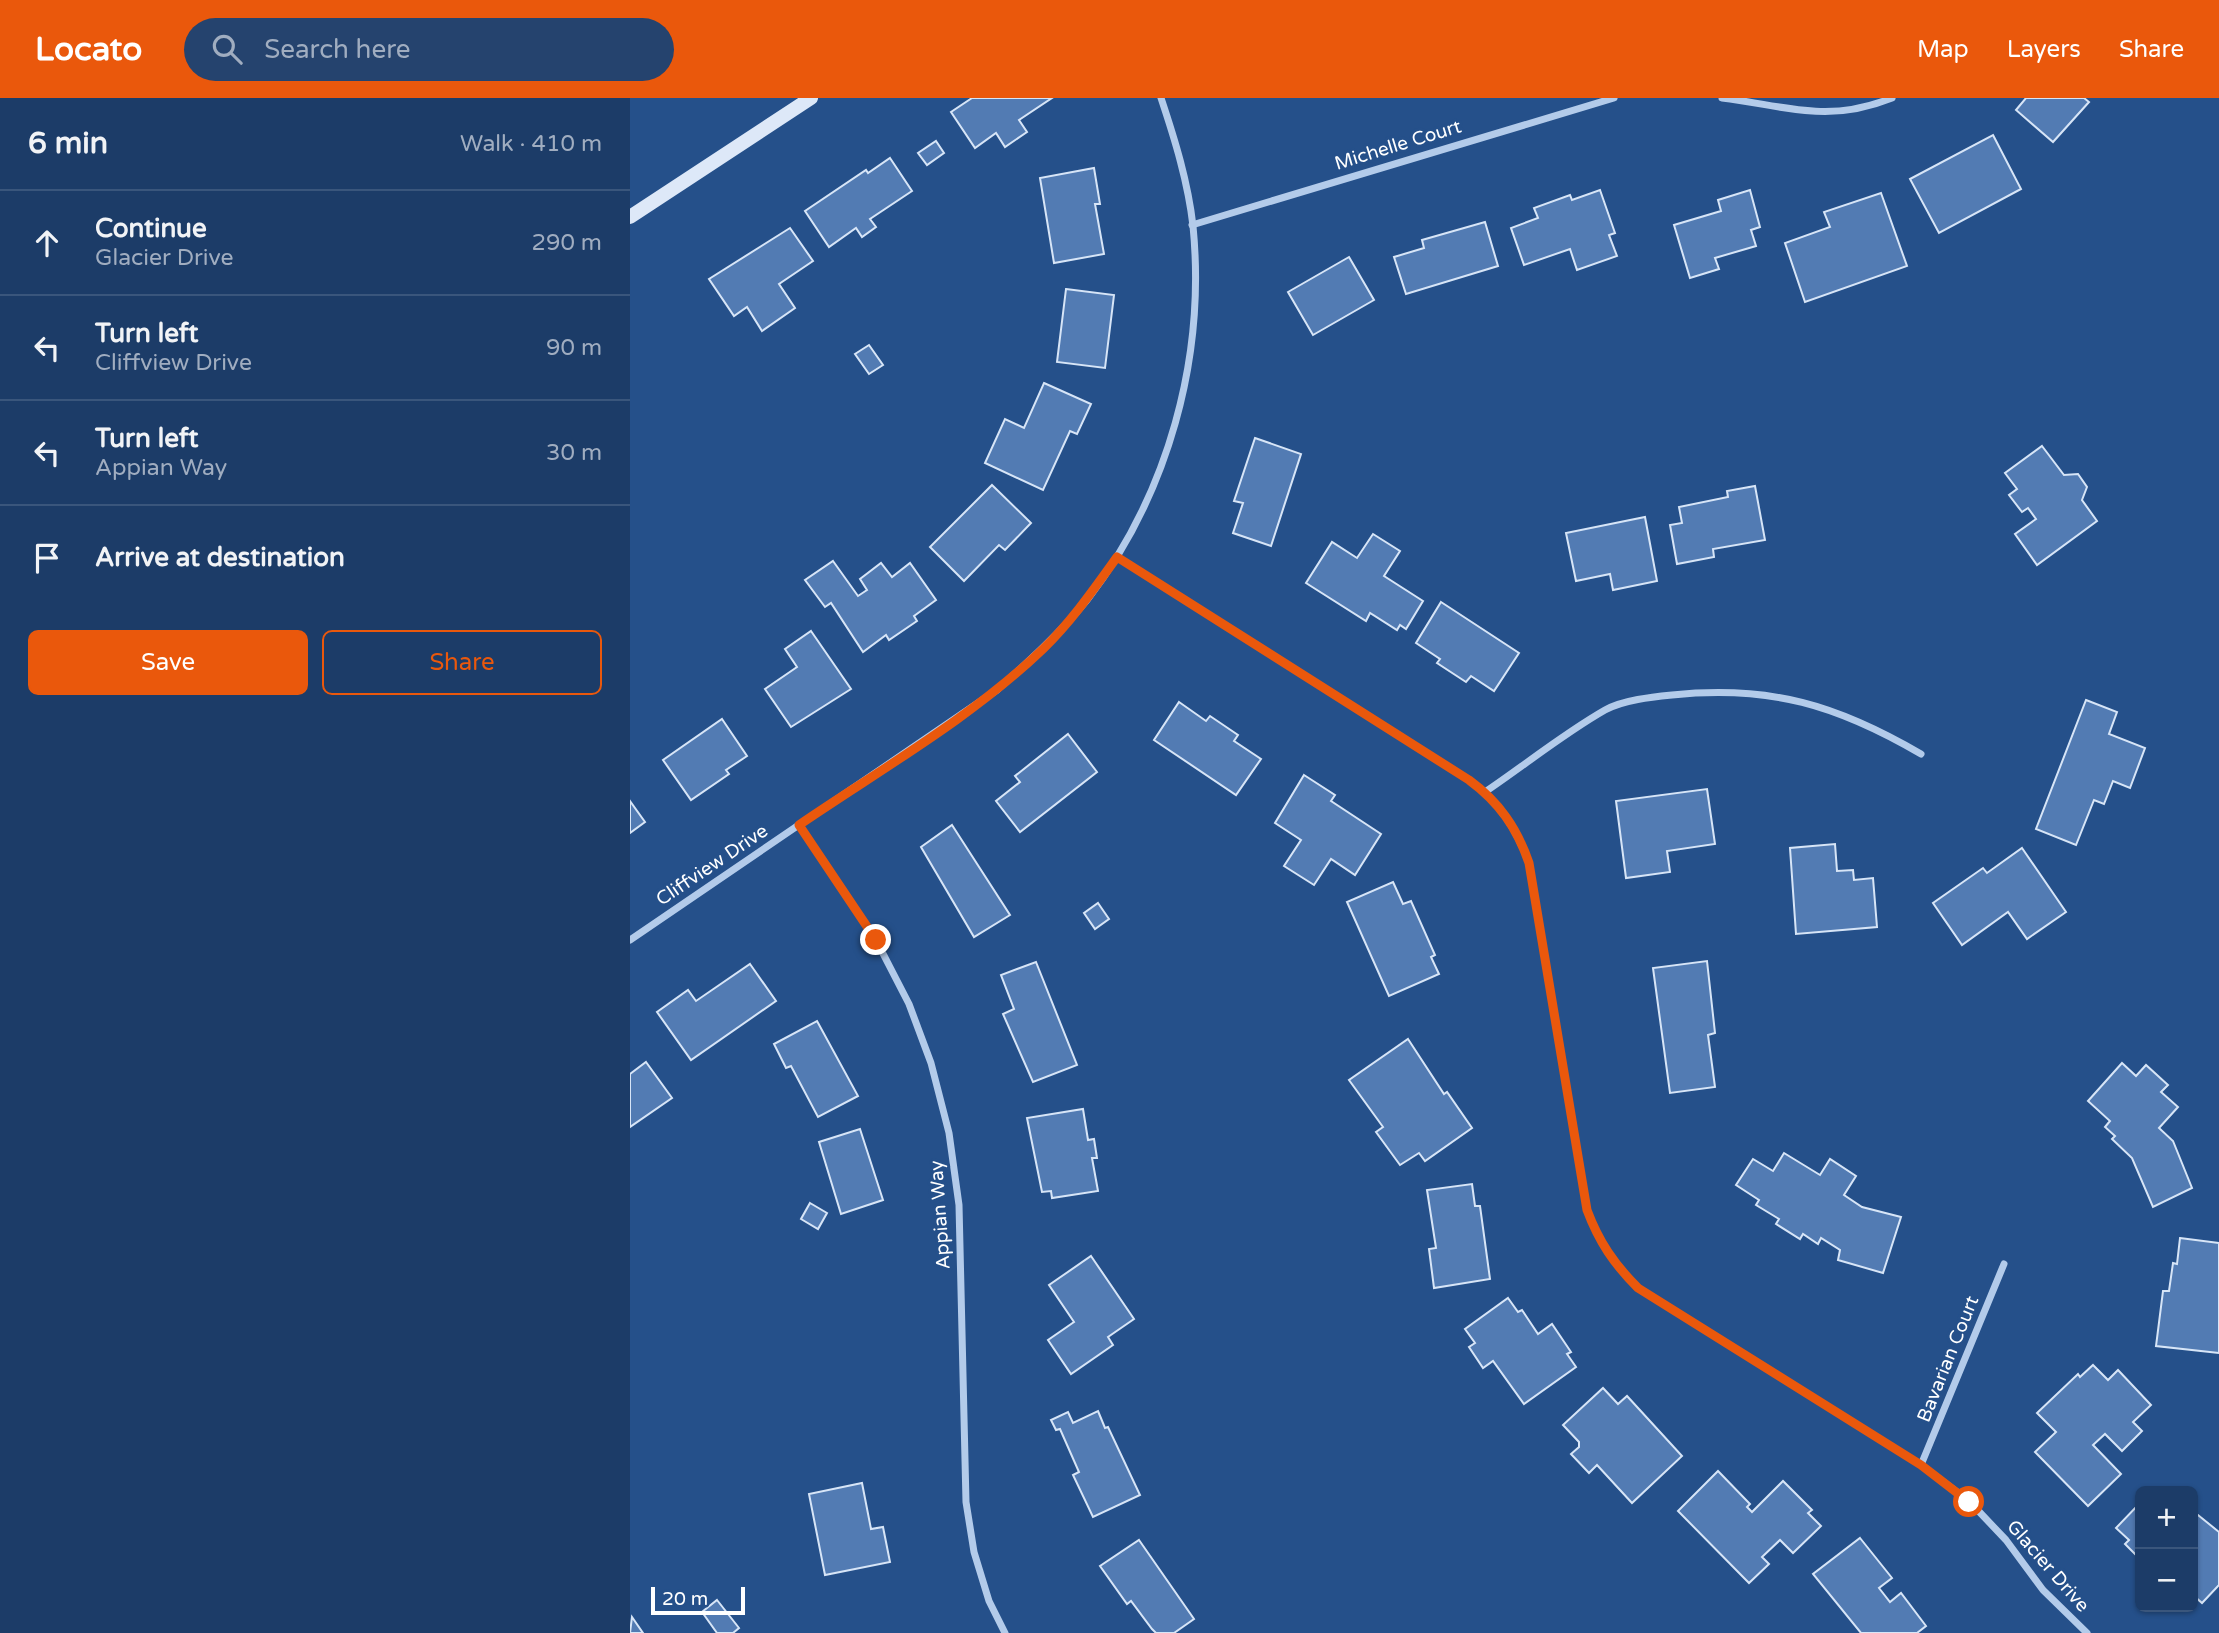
<!DOCTYPE html>
<meta charset="utf-8">
<style>
body{margin:0;font-family:"Varela Round",sans-serif;background:#25436e;color:#f1f3f6}
.controls{position:absolute;right:21px;bottom:21px;display:grid;overflow:hidden;border-radius:10px;box-shadow:0 2px 5px #0004}
.controls button{width:63px;height:63px;display:grid;place-items:center;padding:0;border:0;border-bottom:2px solid #3a567c;background:#1c3c68;color:#f1f3f6;font:35px sans-serif}
.scale{position:absolute;left:21px;bottom:18px;width:94px;box-sizing:border-box;padding-left:7px;border:4px solid #fff;border-top:0;font-size:19px;line-height:24px;white-space:nowrap;color:#fff;-webkit-text-stroke:5px #25508a;paint-order:stroke}
.stop{position:absolute;width:21px;height:21px;margin:-16px;border:5px solid #ea580c;border-radius:50%;background:#fff}
.stop.end{background:#ea580c;border-color:#fff;box-shadow:0 2px 7px #0008}
.list{margin:0;padding:0;list-style:none}
h2{display:flex;justify-content:space-between;align-items:center;height:91px;margin:0;padding:0 28px;font-size:30px}
h2 small{font-size:23px;font-weight:400;color:#a0adc0}
.list li{display:grid;grid-template-columns:46px 1fr auto;gap:21px;align-items:center;box-sizing:border-box;height:105px;padding:0 28px;border-top:2px solid #3a567c}
.list b{display:block;font-size:26px;white-space:nowrap}
.list p{margin:0;font-size:23px;white-space:nowrap;color:#a0adc0}
.list em{font-size:23px;font-style:normal;color:#a0adc0}
.actions{display:flex;gap:14px;padding:21px 28px}
.actions a{flex:1;padding:16px 0;border:2px solid #ea580c;border-radius:10px;text-align:center;font-size:24px;color:#ea580c}
.actions .main{background:#ea580c;color:#fff}
.icon{flex:none;width:38px;height:38px;fill:none;stroke:currentColor;stroke-width:2;stroke-linecap:round;stroke-linejoin:round}
.map{position:relative;flex:none;width:1589px;height:1535px;overflow:hidden}
header{display:flex;align-items:center;gap:42px;box-sizing:border-box;height:98px;padding:0 35px;background:#ea580c;color:#fff}
header strong{font-size:33px}
nav{display:flex;gap:38px;margin-inline-start:auto;font-size:24px}
.search{width:490px;height:63px;background:#25436e;display:flex;align-items:center;gap:18px;box-sizing:border-box;padding:0 24px;border-radius:38px;color:#a0adc0;font-size:26px}
main{display:flex}
aside{flex:1;background:#1c3c68}
.map>svg:first-child{display:block}
.building{fill:#527bb3;stroke:#d7e5f7;stroke-width:2}
.lines{fill:none;stroke-linecap:round;stroke-linejoin:round}
.street{stroke:#b3cbea;stroke-width:7}
.secondary{stroke:#dde8f8;stroke-width:14}
.route{stroke:#ea580c;stroke-width:9}
.labels{text-anchor:middle;dominant-baseline:central;stroke-width:6;stroke-linejoin:round;paint-order:stroke}
.street-label{font-size:19px;fill:#fff;stroke:#25508a}
</style>
<header>
<strong>Locato</strong>
<div class="search"><svg class="icon" aria-label="search" viewBox="0 0 24 24"><circle cx="10" cy="10" r="6"/><path d="M15 15l6 6"/></svg>Search here</div>
<nav><a>Map</a><a>Layers</a><a>Share</a></nav>
</header>
<main>
<aside>
<h2>6 min<small>Walk · 410 m</small></h2>
<ul class="list">
<li><svg class="icon" aria-label="ahead" viewBox="0 0 24 24"><path d="M12 20V5M6 11l6-6 6 6"/></svg><div><b>Continue</b><p>Glacier Drive</p></div><em>290 m</em></li>
<li><svg class="icon" aria-label="left" viewBox="0 0 24 24"><path d="M17 20v-9H6M10 6l-5 5 5 5"/></svg><div><b>Turn left</b><p>Cliffview Drive</p></div><em>90 m</em></li>
<li><svg class="icon" aria-label="left" viewBox="0 0 24 24"><path d="M17 20v-9H6M10 6l-5 5 5 5"/></svg><div><b>Turn left</b><p>Appian Way</p></div><em>30 m</em></li>
<li><svg class="icon" aria-label="arrive" viewBox="0 0 24 24"><path d="M6 21V4h12l-3 4 3 4H6"/></svg><div><b>Arrive at destination</b></div></li>
</ul>
<div class="actions"><a class="main">Save</a><a>Share</a></div>
</aside>
<div class="map">
<svg width="1589" height="1535" viewBox="0 0 1589 1535">
<rect width="100%" height="100%" fill="#25508a"/>
<!-- building -->
<g class="building">
<polygon points="342,0 422,0 389,22 397,34 375,49 366,35 345,50 321,14"/>
<polygon points="1396,0 1454,0 1459,4 1423,44 1386,12"/>
<polygon points="1363,37 1391,91 1309,135 1280,81"/>
<polygon points="306,43 314,55 297,67 288,55"/>
<polygon points="260,60 282,93 240,121 246,129 232,139 226,130 199,149 175,113 236,72 238,75"/>
<polygon points="464,70 470,106 465,106 474,156 424,165 410,80"/>
<polygon points="970,92 985,135 979,137 987,158 947,172 940,151 894,167 881,130 908,120 904,110 940,97 942,102"/>
<polygon points="1120,92 1130,129 1121,132 1126,148 1085,160 1089,171 1060,180 1044,127 1091,113 1088,102"/>
<polygon points="1251,95 1277,168 1175,204 1155,145 1200,129 1194,114"/>
<polygon points="855,124 868,168 776,196 764,159 794,150 792,142"/>
<polygon points="160,130 183,163 149,186 165,210 132,233 117,209 104,218 79,181"/>
<polygon points="719,159 744,202 683,237 658,194"/>
<polygon points="436,191 484,197 475,270 427,264"/>
<polygon points="239,247 253,267 239,276 225,256"/>
<polygon points="414,285 461,306 447,336 440,333 413,392 355,365 375,321 394,330"/>
<polygon points="625,340 671,356 641,448 603,435 613,405 604,403"/>
<polygon points="1412,348 1434,377 1448,376 1457,389 1452,402 1467,423 1407,467 1385,436 1406,421 1398,410 1392,414 1379,397 1387,391 1375,375"/>
<polygon points="362,387 401,425 375,452 369,447 334,483 300,449"/>
<polygon points="1125,388 1135,442 1083,451 1084,459 1047,466 1040,427 1052,425 1049,409 1098,399 1097,393"/>
<polygon points="1015,419 1027,483 983,492 980,476 946,483 936,435"/>
<polygon points="743,436 770,453 754,478 793,503 776,531 770,527 767,532 740,515 736,523 676,485 702,444 727,460"/>
<polygon points="203,463 228,498 237,492 230,481 251,465 262,479 280,465 306,502 284,518 287,523 259,542 256,537 233,554 201,505 195,509 175,482"/>
<polygon points="811,504 889,555 864,593 841,578 836,584 807,565 810,561 786,545"/>
<polygon points="181,533 221,591 161,629 135,591 167,569 155,551"/>
<polygon points="1456,602 1487,614 1479,636 1515,650 1500,690 1483,683 1474,706 1464,702 1446,747 1406,731"/>
<polygon points="549,604 576,623 580,618 608,637 604,643 631,661 606,697 524,642"/>
<polygon points="92,621 117,658 96,672 99,676 61,702 33,662"/>
<polygon points="438,636 467,674 390,734 366,703 390,684 385,678"/>
<polygon points="674,677 705,697 701,703 751,736 725,777 701,761 684,787 654,768 671,742 645,725"/>
<polygon points="1077,691 1085,746 1037,753 1040,774 996,780 986,703"/>
<polygon points="0,703 15,724 0,735"/>
<polygon points="322,727 380,817 344,839 291,749"/>
<polygon points="1205,746 1207,773 1223,772 1224,782 1243,780 1247,829 1166,836 1160,750"/>
<polygon points="1392,750 1436,814 1397,841 1378,814 1332,847 1303,805 1353,770 1357,775"/>
<polygon points="763,784 773,806 781,803 805,857 801,859 809,876 759,898 717,804"/>
<polygon points="468,805 479,821 465,831 454,815"/>
<polygon points="1077,863 1085,935 1078,937 1085,989 1040,995 1023,870"/>
<polygon points="406,864 447,967 403,984 373,916 384,911 371,877"/>
<polygon points="120,866 146,903 61,962 27,914 58,892 66,903"/>
<polygon points="187,923 228,998 188,1019 161,968 156,970 144,946"/>
<polygon points="778,941 814,996 817,994 842,1030 795,1063 789,1055 770,1067 746,1034 753,1029 719,982"/>
<polygon points="16,964 42,1000 0,1029 0,976"/>
<polygon points="1492,965 1506,978 1516,967 1538,987 1531,994 1548,1009 1529,1030 1543,1043 1562,1090 1523,1109 1502,1060 1482,1041 1485,1038 1475,1029 1480,1023 1458,1003"/>
<polygon points="453,1011 458,1042 464,1041 467,1060 462,1060 468,1093 422,1100 421,1093 412,1094 397,1020"/>
<polygon points="230,1031 253,1102 211,1116 189,1044"/>
<polygon points="1154,1055 1190,1077 1200,1061 1226,1078 1214,1097 1232,1109 1271,1119 1253,1175 1208,1162 1210,1152 1191,1140 1188,1146 1173,1136 1170,1141 1146,1126 1149,1121 1126,1107 1129,1102 1106,1087 1123,1061 1143,1073"/>
<polygon points="842,1086 845,1108 850,1108 860,1181 804,1190 799,1151 806,1150 797,1092"/>
<polygon points="180,1105 197,1115 188,1131 171,1121"/>
<polygon points="1550,1140 1589,1145 1589,1255 1526,1248 1533,1193 1539,1193 1543,1165 1547,1166"/>
<polygon points="461,1158 504,1221 478,1239 483,1247 441,1276 418,1242 444,1224 419,1187"/>
<polygon points="878,1200 888,1214 892,1212 908,1236 922,1226 941,1254 937,1256 946,1269 894,1306 863,1263 853,1270 839,1249 845,1245 835,1231"/>
<polygon points="1463,1267 1478,1282 1488,1272 1521,1307 1503,1324 1512,1333 1492,1353 1475,1336 1463,1347 1491,1376 1458,1408 1405,1354 1426,1334 1407,1315 1448,1276 1450,1279"/>
<polygon points="973,1290 988,1306 997,1298 1052,1358 1002,1405 967,1367 959,1375 941,1356 949,1349 949,1344 933,1327"/>
<polygon points="468,1313 475,1330 478,1329 510,1397 463,1419 443,1377 449,1374 430,1331 426,1332 421,1322 438,1314 443,1325"/>
<polygon points="1088,1373 1120,1406 1117,1409 1122,1414 1153,1383 1182,1412 1178,1415 1191,1428 1163,1455 1150,1442 1132,1459 1139,1466 1119,1485 1048,1413"/>
<polygon points="232,1385 241,1431 253,1429 260,1464 195,1477 179,1396"/>
<polygon points="1510,1405 1510,1461 1495,1446 1499,1442 1486,1430"/>
<polygon points="1563,1413 1589,1434 1589,1487 1572,1505 1563,1497"/>
<polygon points="1230,1440 1262,1480 1249,1490 1260,1504 1271,1495 1296,1528 1287,1535 1231,1535 1183,1476"/>
<polygon points="509,1442 564,1521 544,1535 526,1535 522,1531 501,1503 497,1506 470,1468"/>
<polygon points="87,1502 109,1530 103,1535 87,1535 72,1514"/>
<polygon points="2,1519 13,1535 0,1535"/>
</g>
<g class="lines">
<!-- street -->
<g class="street">
<path d="M1092 0C1157 8 1197 26 1262 0"/>
<polyline points="562,127 984,0"/>
<path d="M487 459 839 682C869 704 886 730 899 765L957 1112C969 1144 984 1166 1008 1190L1291 1367 1339 1403 1376 1442 1413 1492 1457 1535"/>
<path d="M855 694C895 667 933 636 975 612 993 602 1022 599 1042 597 1141 587 1207 607 1291 656"/>
<polyline points="169,727 246,842 279,906 301,965 319,1035 329,1107 336,1404 344,1454 359,1503 375,1535"/>
<path d="M0 842 367 592C399 563 430 535 457 502 538 397 576 260 563 128 558 84 545 42 531 0"/>
<polyline points="1291,1367 1374,1166"/>
</g>
<!-- secondary -->
<polyline class="secondary" points="0,119 181,0"/>
</g>
<g class="lines">
<!-- route -->
<path class="route" d="M246 842 169 727C251 671 341 620 413 551 441 524 464 491 487 459L839 682C869 704 887 730 899 765L957 1112C969 1144 984 1166 1008 1190L1291 1367 1339 1404"/>
</g>
<g class="labels">
<!-- street labels -->
<g class="street-label">
<text transform="translate(768 47) rotate(-17)">Michelle Court</text>
<text transform="translate(82 767) rotate(-34)">Cliffview Drive</text>
<text transform="translate(310 1117) rotate(-94)">Appian Way</text>
<text transform="translate(1318 1261) rotate(-68)">Bavarian Court</text>
<text transform="translate(1418 1468) rotate(49)">Glacier Drive</text>
</g>
</g>
</svg>
<div class="controls">
<button>+</button>
<button>−</button>
</div>
<div class="scale">20 m</div>
<div class="stop" style="left:1339px;top:1404px"></div>
<div class="stop end" style="left:246px;top:842px"></div>
</div>
</main>
